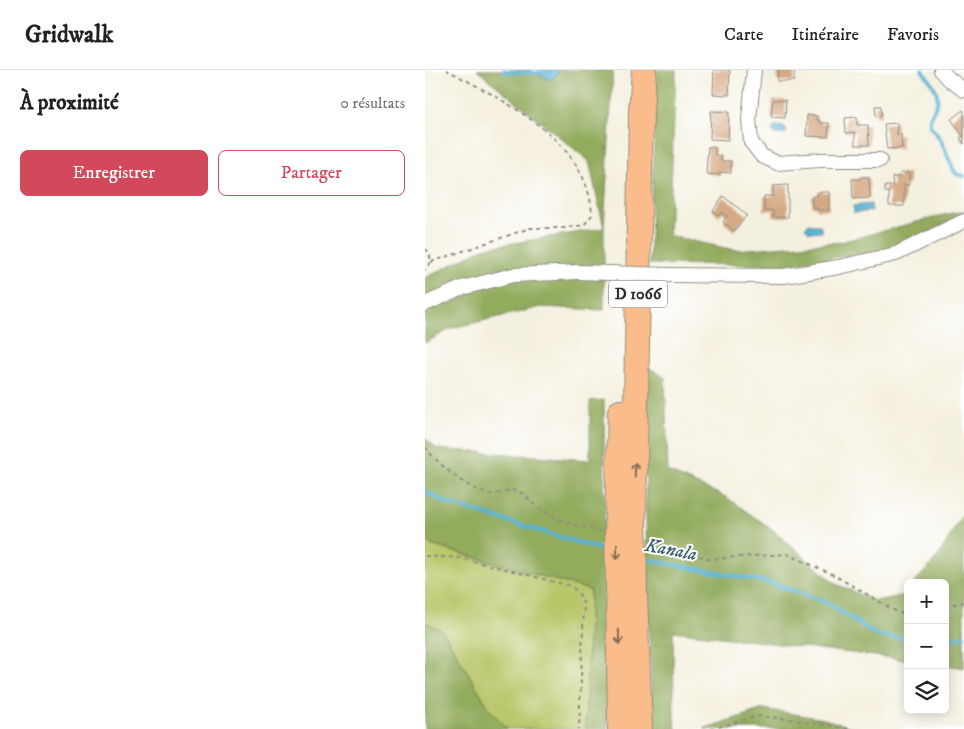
<!DOCTYPE html>
<html lang="fr">
<meta charset="utf-8">
<style>
body{margin:0;font-family:"IM FELL DW Pica",serif;background:#f6f6f6;color:#202124}
.controls{position:absolute;right:15px;bottom:15px;display:grid;overflow:hidden;border-radius:8px;box-shadow:0 2px 12px #0003}
.controls button{width:45px;height:45px;display:grid;place-items:center;padding:0;border:0;border-bottom:1px solid #e0e0e0;background:#fff;color:#202124;font:25px sans-serif}
.list{margin:0;padding:0;list-style:none}
h2{display:flex;justify-content:space-between;align-items:center;height:65px;margin:0;padding:0 20px;font-size:21px}
h2 small{font-size:16px;font-weight:400;color:#757577}
.actions{display:flex;gap:10px;padding:15px 20px}
.actions a{flex:1;padding:11px 0;border:1px solid #d1495b;border-radius:8px;text-align:center;font-size:18px;color:#d1495b}
.actions .main{background:#d1495b;color:#fff}
.icon{flex:none;width:28px;height:28px;fill:none;stroke:currentColor;stroke-width:2;stroke-linecap:round;stroke-linejoin:round}
.map{position:relative;flex:none;width:539px;height:659px;overflow:hidden}
header{display:flex;align-items:center;gap:30px;box-sizing:border-box;height:70px;padding:0 25px;background:#fff;border-bottom:1px solid #e0e0e0}
header strong{font-size:24px}
nav{display:flex;gap:28px;margin-inline-start:auto;font-size:18px}
main{display:flex}
aside{flex:1;background:#fff}
.map>svg:first-child{display:block}
.green{fill:#b9c669;stroke:#72784a}
.forest{fill:#92ab5d;stroke:#5e6b44}
.water{fill:#54b3d3;stroke:#406f7f}
.lines{fill:none;stroke-linecap:round;stroke-linejoin:round}
.stream{stroke:#54b3d3;stroke-width:4}
.building{fill:#d5a983}
.street-casing{stroke:#908e85;stroke-width:16}
.highway-casing{stroke:#908e85;stroke-width:26}
.path{stroke:#908e85;stroke-width:2;stroke-dasharray:4 4;stroke-linecap:butt}
.street{stroke:#fff;stroke-width:14}
.highway{stroke:#f9bc8a;stroke-width:24}
.street-bridge-casing{stroke:#908e85;stroke-width:16;stroke-linecap:butt}
.highway-bridge-casing{stroke:#908e85;stroke-width:26;stroke-linecap:butt}
.street-bridge{stroke:#fff;stroke-width:14}
.highway-bridge{stroke:#f9bc8a;stroke-width:24}
.oneway{stroke:#886c56}
.labels{text-anchor:middle;dominant-baseline:central;stroke-width:4;stroke-linejoin:round;paint-order:stroke}
.shield{fill:#fff;stroke:#6b6b6b;stroke-width:1}
.shield-label{font-size:16px;font-weight:bold;fill:#2b2b2b}
.water-label{font-size:19px;font-style:italic;fill:#3b616e;stroke:#fff}
</style>
<header>
<strong>Gridwalk</strong>
<nav><a>Carte</a><a>Itinéraire</a><a>Favoris</a></nav>
</header>
<main>
<aside>
<h2>À proximité<small>0 résultats</small></h2>
<ul class="list">
</ul>
<div class="actions"><a class="main">Enregistrer</a><a>Partager</a></div>
</aside>
<div class="map">
<svg width="539" height="659" viewBox="0 0 539 659">
<rect width="100%" height="100%" fill="#fff"/>
<filter id="ink" filterUnits="userSpaceOnUse"><feTurbulence type="fractalNoise" baseFrequency=".02" numOctaves="2"/><feDisplacementMap in="SourceGraphic" scale="10" xChannelSelector="R" yChannelSelector="G"/><feConvolveMatrix kernelMatrix="1 2 1 2 8 2 1 2 1" color-interpolation-filters="sRGB"/></filter>
<filter id="wash" filterUnits="userSpaceOnUse"><feTurbulence type="fractalNoise" baseFrequency=".0096" numOctaves="4" result="noise"/><feDisplacementMap in="SourceGraphic" scale="20" xChannelSelector="R" yChannelSelector="G"/><feGaussianBlur stdDeviation="1.12" result="paint"/><feColorMatrix in="noise" values="0 0 0 0 0 0 0 0 0 0 0 0 0 0 0 0 0 1.4 0 .05"/><feComposite in="paint" operator="in"/></filter>
<g filter="url(#wash)">
<rect width="100%" height="100%" fill="#f4f0df"/>
<!-- green -->
<polygon class="green" points="0,469 6,475 165,520 160,659 83,659 65,640 18,561 0,552"/>
<!-- forest -->
<g class="forest">
<polygon points="52,0 105,0 126,10 135,0 188,0 179,158 179,240 116,237 27,258 0,273 0,208 59,178 179,158 164,91"/>
<polygon points="232,0 251,0 244,166 310,180 416,172 518,145 539,141 539,143 475,178 358,195 224,194"/>
<polygon points="219,294 240,308 243,402 301,427 348,460 411,514 450,531 477,526 483,520 483,590 248,561 249,646 251,659 228,659 222,525"/>
<polygon points="179,330 180,522 183,659 160,659 165,520 6,475 0,469 0,368 12,379 165,390 165,331"/>
<polygon points="539,442 539,598 520,595 520,513 489,513 512,488"/>
<polygon points="0,552 18,561 65,640 83,659 0,659"/>
<polygon points="338,639 399,649 433,659 278,659"/>
</g>
<!-- water -->
<g class="water">
<polygon points="114,0 135,0 126,10 111,3"/>
<polygon points="350,56 360,57 362,61 360,64 350,64 347,60"/>
<polygon points="446,134 447,141 429,143 428,136"/>
<polygon points="384,153 388,155 395,155 397,161 384,162 380,158"/>
</g>
<g class="lines">
<!-- stream -->
<g class="stream">
<polyline points="79,0 81,2 111,3 121,0"/>
<path d="M497 0C504 9 515 21 512 33 509 44 504 41 505 56 521 72 521 87 531 104L539 106"/>
<polyline points="0,421 19,432 185,482"/>
<polyline points="219,489 347,513 403,533 451,565 483,569"/>
<polyline points="520,570 539,566"/>
</g>
</g>
<g id="blocks">
<!-- building -->
<g class="building">
<polygon points="289,0 305,0 304,25 288,24"/>
<polygon points="353,0 369,0 369,11 352,11"/>
<polygon points="348,30 361,30 360,48 346,47"/>
<polygon points="450,36 456,36 457,46 451,47"/>
<polygon points="538,40 539,42 539,74 535,68 538,66 526,49"/>
<polygon points="286,41 304,42 303,70 285,69"/>
<polygon points="382,45 392,46 392,50 395,51 395,53 404,53 403,67 381,66"/>
<polygon points="432,47 432,55 443,55 444,75 430,75 430,62 421,63 420,48"/>
<polygon points="472,53 472,65 476,64 477,78 462,79 459,54"/>
<polygon points="283,77 290,77 290,85 296,86 296,91 306,91 306,103 295,102 295,105 281,104"/>
<polygon points="475,103 484,103 484,115 479,115 479,136 464,136 464,122 460,122 460,116 468,116 467,107 475,107"/>
<polygon points="435,107 443,107 444,109 445,128 428,129 427,109 435,109"/>
<polygon points="363,115 363,147 348,147 348,140 339,141 339,126 348,126 348,116"/>
<polygon points="393,122 404,122 404,140 392,140 392,137 387,137 387,126 392,126"/>
<polygon points="298,126 322,145 309,161 298,152 302,146 297,142 294,146 288,141"/>
</g>
</g>
</g>
<g filter="url(#ink)">
<use href="#blocks" fill-opacity="0" stroke="#908e85" stroke-width="1"/>
<g class="lines">
<defs>
<g id="street">
<polyline points="329,0 324,49 326,72 337,86 352,93 395,90 455,90"/>
<polyline points="516,0 524,9 539,20"/>
<polyline points="244,205 359,206 414,197 471,184 539,151"/>
<polyline points="0,234 37,218 88,205 153,202"/>
</g>
<g id="highway">
<polyline points="192,446 195,342"/>
<polyline points="209,449 216,42 219,0"/>
<polyline points="193,519 195,659"/>
<polyline points="210,522 215,659"/>
</g>
</defs>
<!-- street casing -->
<use href="#street" class="street-casing"/>
<!-- highway casing -->
<use href="#highway" class="highway-casing"/>
<!-- path -->
<g class="path">
<polyline points="0,179 4,182 6,192 0,200"/>
<path d="M6 192 105 158H140L159 155 167 145C164 70 79 31 22 0"/>
<path d="M0 377C13 394 46 423 67 424 77 424 88 417 97 423 102 426 106 432 111 436 130 450 152 456 175 461"/>
<polyline points="228,472 284,489 362,484 407,504 472,542 483,545"/>
<polyline points="0,486 36,488 146,516 154,524 159,535 154,659"/>
<polyline points="520,536 539,532"/>
<polyline points="286,659 334,646 364,649 424,659"/>
</g>
<!-- street -->
<use href="#street" class="street"/>
<!-- highway -->
<use href="#highway" class="highway"/>
<defs>
<polyline id="street-bridge" points="153,202 244,205"/>
<g id="highway-bridge">
<polyline points="192,446 193,519"/>
<polyline points="209,449 210,522"/>
</g>
</defs>
<!-- street-bridge casing -->
<use href="#street-bridge" class="street-bridge-casing"/>
<!-- highway-bridge casing -->
<use href="#highway-bridge" class="highway-bridge-casing"/>
<!-- street-bridge -->
<use href="#street-bridge" class="street-bridge"/>
<!-- highway-bridge -->
<use href="#highway-bridge" class="highway-bridge"/>
</g>
<!-- one-way arrows -->
<defs><path id="oneway-shaft" d="M-6 0H5M1.5-3L5.5 0L1.5 3" fill="none" stroke-width="1.6" stroke-linecap="round" stroke-linejoin="round" transform="scale(1.25)"/></defs>
<g class="oneway">
<use href="#oneway-shaft" transform="translate(210 400) rotate(-89)"/>
<use href="#oneway-shaft" transform="translate(192 482) rotate(90)"/>
<use href="#oneway-shaft" transform="translate(194 567) rotate(89)"/>
</g>
</g>
<g class="labels">
<!-- shield labels -->
<rect class="shield" x="184" y="210.5" width="58" height="27" rx="4"/>
<g class="shield-label">
<text x="213" y="224">D 1066</text>
</g>
<!-- water labels -->
<g class="water-label">
<text transform="translate(246 480) rotate(11)">Kanala</text>
</g>
</g>
</svg>
<div class="controls">
<button>+</button>
<button>−</button>
<button><svg class="icon" aria-label="layers" viewBox="0 0 24 24"><path d="M12 4l9 5-9 5-9-5zM3 14l9 5 9-5"/></svg></button>
</div>
</div>
</main>
